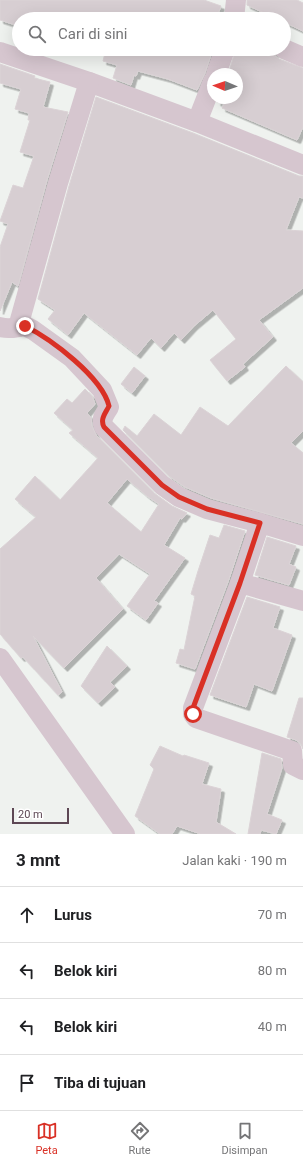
<!DOCTYPE html>
<html lang="id">
<meta charset="utf-8">
<style>
body{margin:0;font-family:Roboto,sans-serif;background:#f2f2f2;color:#202124}
.compass{position:absolute;left:207px;top:68px;width:36px;height:36px;border-radius:50%;background:#fff;box-shadow:0 4px 16px #0002;rotate:272deg}
.scale{position:absolute;left:12px;bottom:10px;width:57px;box-sizing:border-box;padding-left:4px;border:2px solid #5d4754;border-top:0;font-size:11px;line-height:14px;white-space:nowrap;color:#5d4754;-webkit-text-stroke:3px #fff;paint-order:stroke}
.stop{position:absolute;width:12px;height:12px;margin:-9px;border:3px solid #d93025;border-radius:50%;background:#fff}
.stop.end{background:#d93025;border-color:#fff;box-shadow:0 1px 4px #0008}
.list{margin:0;padding:0;list-style:none}
h2{display:flex;justify-content:space-between;align-items:center;height:52px;margin:0;padding:0 16px;font-size:17px}
h2 small{font-size:13px;font-weight:400;color:#757577}
.list li{display:grid;grid-template-columns:26px 1fr auto;gap:12px;align-items:center;box-sizing:border-box;height:56px;padding:0 16px;border-top:1px solid #e0e0e0}
.list b{display:block;font-size:15px;white-space:nowrap}
.list em{font-size:13px;font-style:normal;color:#757577}
.icon{flex:none;width:22px;height:22px;fill:none;stroke:currentColor;stroke-width:2;stroke-linecap:round;stroke-linejoin:round}
.map{position:relative;flex:none;width:303px;height:834px;overflow:hidden}
.search{position:absolute;background:#fff;box-shadow:0 4px 16px #0002;left:12px;right:12px;top:12px;height:44px;display:flex;align-items:center;gap:10px;box-sizing:border-box;padding:0 14px;border-radius:22px;color:#757577;font-size:15px}
.sheet{height:276px;background:#fff}
nav{display:flex;justify-content:space-around;align-items:center;box-sizing:border-box;height:56px;border-top:1px solid #e0e0e0;background:#fff;font-size:11px;color:#757577}
nav a{display:grid;justify-items:center;gap:2px}
nav .on{color:#d93025}
.map>svg:first-child{display:block}
.building{fill:#d7ced2;stroke:#dbd3d6;fill-rule:evenodd;filter:url(#shadow)}
.lines{fill:none;stroke-linecap:round;stroke-linejoin:round}
.minor{stroke:#d6c6cf;stroke-width:20}
.route{stroke:#d93025;stroke-width:5}
</style>
<div class="map">
<svg width="303" height="834" viewBox="0 0 303 834">
<defs>
<filter id="shadow"><feDropShadow dx="3.5" dy="3.5" stdDeviation="0" flood-color="#0004"/></filter>
</defs>
<rect width="100%" height="100%" fill="#eff2ef"/>
<!-- building -->
<g class="building">
<polygon points="0,0 204,0 221,6 216,19 19,19 19,26 0,20"/>
<polygon points="247,0 297,0 303,3 303,31 284,22 284,19 277,19 247,5"/>
<polygon points="106,49 213,49 205,73 197,90 168,79 138,71 136,76 134,75 131,85 113,78 117,65 103,61"/>
<polygon points="236,49 273,49 275,56 279,59 303,68 303,127 297,140 222,108 224,104 217,102 219,98 237,98 237,74 228,74"/>
<polygon points="0,64 35,76 34,78 50,82 43,107 68,112 47,180 18,286 12,282 0,311 0,247 8,224 0,221 13,185 23,188 34,156 20,152 30,120 28,120 29,113 15,109 21,89 0,83"/>
<polygon points="96,97 193,133 299,176 303,176 303,198 299,197 286,230 303,231 303,288 259,320 273,337 243,364 245,367 227,381 210,360 236,339 213,310 194,326 181,340 174,333 161,348 151,338 137,355 84,313 68,335 48,319 55,310 38,299 69,186"/>
<polygon points="286,366 303,382 303,431 291,443 303,453 303,524 211,498 185,487 169,476 123,430 125,426 137,436 154,414 181,435 200,407 228,426"/>
<polygon points="134,367 145,376 132,393 121,384"/>
<path d="M85 389 92 396 95 404 87 413 91 418 92 426 96 435 154 493 172 506 187 513 182 519 180 518 164 545 185 558 154 601 158 603 146 620 127 606 150 574 119 554 96 578 123 609 64 668 33 636 62 692 58 695 23 657 21 658 0 634V549L36 517 15 499 35 476 60 500 98 458 69 433 73 430 54 413 67 399 72 403ZM127 479 147 496 159 504 141 532 107 503Z"/>
<polygon points="224,525 245,531 229,579 195,669 176,663 180,649 184,650 195,596 191,594 198,571 210,535 219,538"/>
<polygon points="267,537 296,546 289,564 296,567 289,585 255,575"/>
<polygon points="247,597 280,607 273,628 292,635 272,691 254,684 246,707 210,695"/>
<polygon points="107,646 127,666 110,682 115,687 98,703 81,686"/>
<polygon points="299,698 303,698 303,749 301,744 296,740 287,737"/>
<polygon points="160,746 183,756 184,755 209,763 202,784 221,789 216,822 236,834 201,834 177,826 172,834 160,834 135,816 154,769 150,765"/>
<polygon points="262,753 281,759 282,768 267,814 282,820 276,834 261,830 260,834 248,834"/>
</g>
<g class="lines">
<!-- minor -->
<g class="minor">
<polyline points="234,19 236,0"/>
<polyline points="284,49 303,57"/>
<polyline points="0,52 89,82 197,122 303,165"/>
<polyline points="216,74 225,49"/>
<polyline points="197,122 213,81"/>
<path d="M0 327C10 330 16 327 25 326L33 330 72 358 102 390 109 407C105 414 100 419 104 427L162 485 179 497 207 509 260 523 303 536"/>
<polyline points="18,327 58,183 89,82"/>
<polyline points="260,523 240,583 193,708 193,714 196,718 292,751 293,765 303,770"/>
<polyline points="240,583 303,601"/>
<polyline points="0,658 125,834"/>
</g>
</g>
<g class="lines">
<!-- route -->
<path class="route" d="M25 326C51 339 102 377 109 406 105 414 100 419 104 427L162 485 179 497 207 509 260 523 240 583 193 708V714"/>
</g>
</svg>
<svg class="compass" viewBox="-18 -18 36 36"><path d="M0-13l5 13h-10z" fill="#e53935"/><path d="M0 13l5-13h-10z" fill="#757577"/></svg>
<div class="scale">20 m</div>
<div class="stop" style="left:193px;top:714px"></div>
<div class="stop end" style="left:25px;top:326px"></div>
<div class="search"><svg class="icon" aria-label="search" viewBox="0 0 24 24"><circle cx="10" cy="10" r="6"/><path d="M15 15l6 6"/></svg>Cari di sini</div>
</div>
<section class="sheet">
<h2>3 mnt<small>Jalan kaki · 190 m</small></h2>
<ul class="list">
<li><svg class="icon" aria-label="ahead" viewBox="0 0 24 24"><path d="M12 20V5M6 11l6-6 6 6"/></svg><div><b>Lurus</b></div><em>70 m</em></li>
<li><svg class="icon" aria-label="left" viewBox="0 0 24 24"><path d="M17 20v-9H6M10 6l-5 5 5 5"/></svg><div><b>Belok kiri</b></div><em>80 m</em></li>
<li><svg class="icon" aria-label="left" viewBox="0 0 24 24"><path d="M17 20v-9H6M10 6l-5 5 5 5"/></svg><div><b>Belok kiri</b></div><em>40 m</em></li>
<li><svg class="icon" aria-label="arrive" viewBox="0 0 24 24"><path d="M6 21V4h12l-3 4 3 4H6"/></svg><div><b>Tiba di tujuan</b></div></li>
</ul>
</section>
<nav>
<a class="on"><svg class="icon" aria-label="map" viewBox="0 0 24 24"><path d="M3 6l6-2 6 2 6-2v14l-6 2-6-2-6 2zM9 4v14M15 6v14"/></svg>Peta</a>
<a><svg class="icon" aria-label="directions" viewBox="0 0 24 24"><path d="M12 3l9 9-9 9-9-9zM9 14v-3h6M13 9l2 2-2 2"/></svg>Rute</a>
<a><svg class="icon" aria-label="saved" viewBox="0 0 24 24"><path d="M7 4h10v16l-5-4-5 4z"/></svg>Disimpan</a>
</nav>
